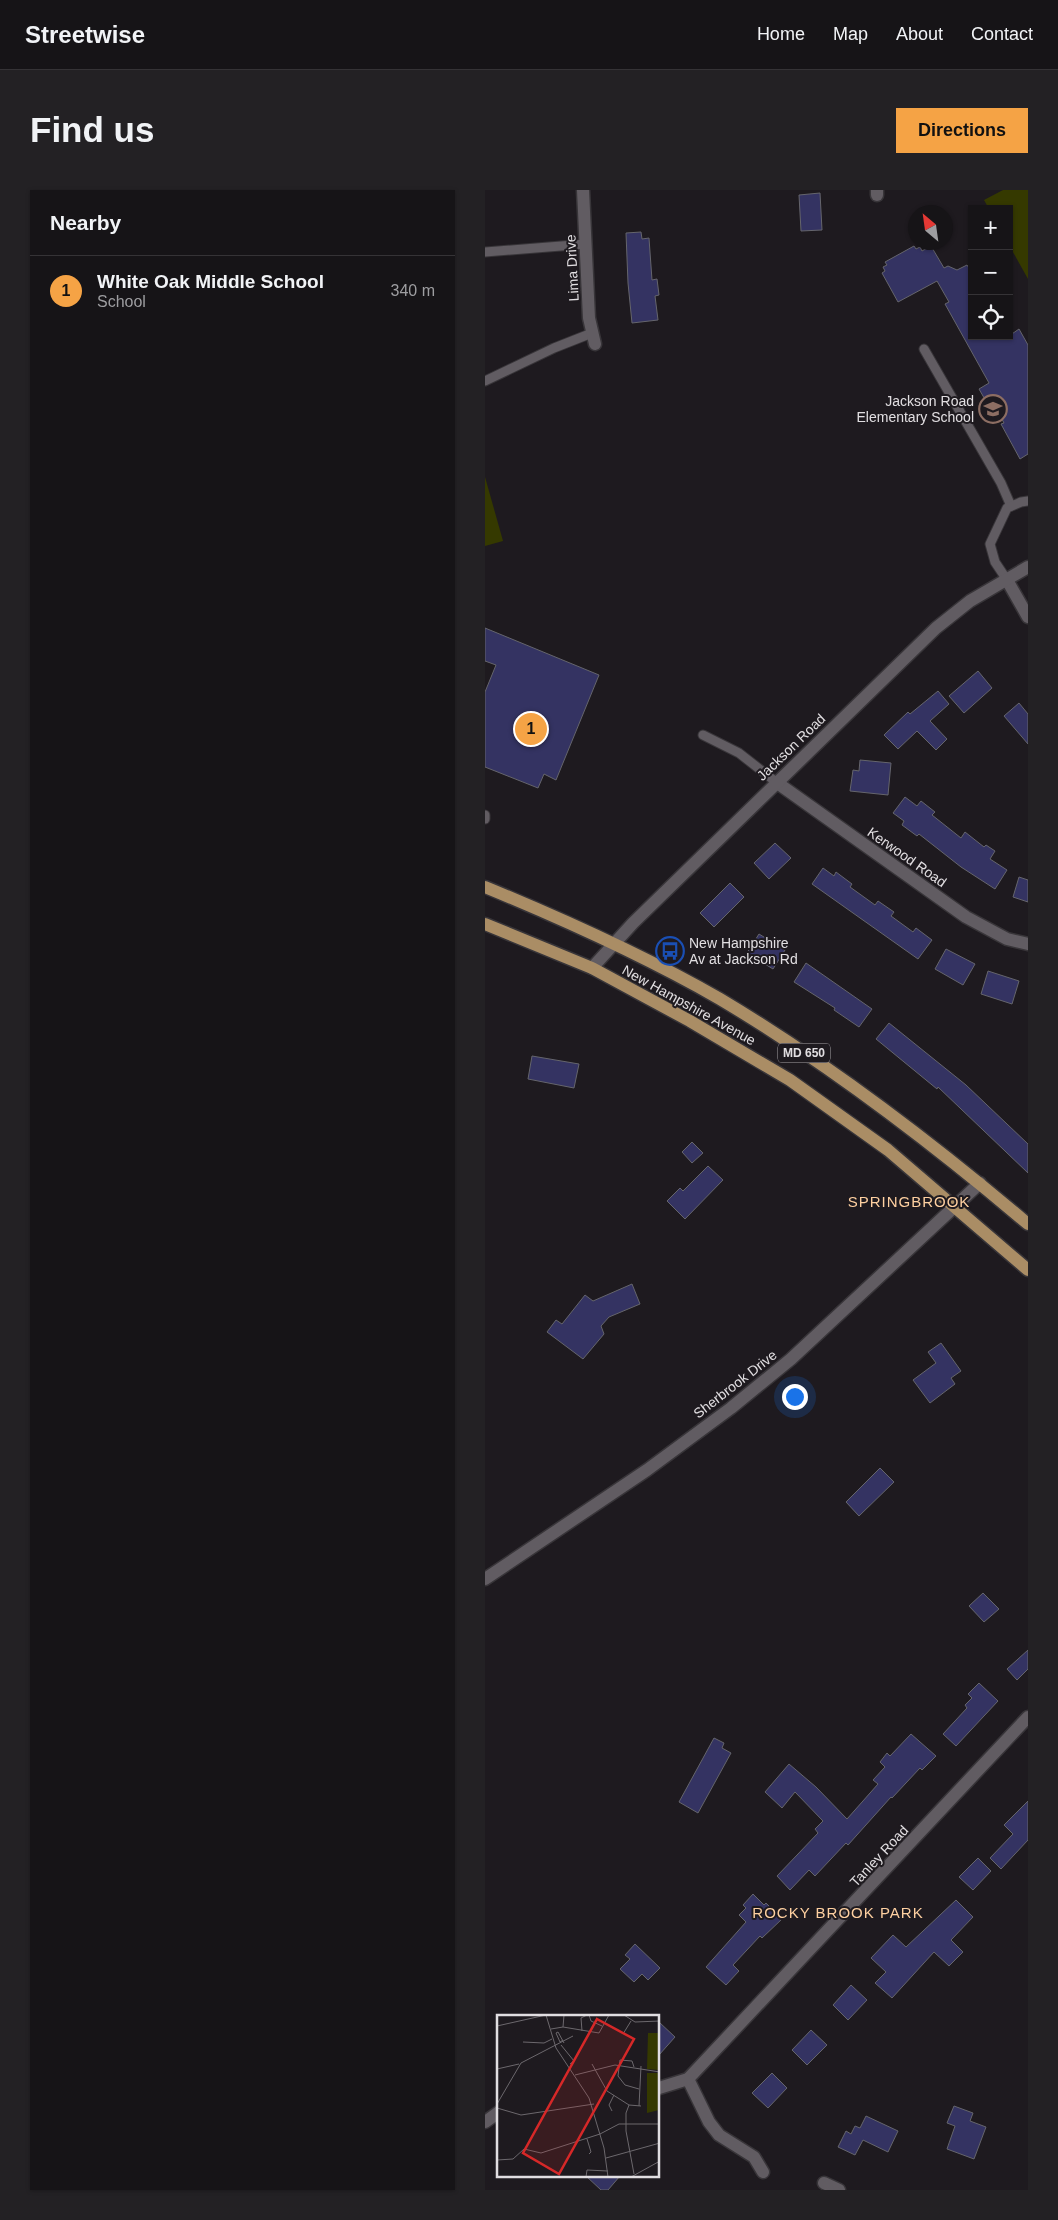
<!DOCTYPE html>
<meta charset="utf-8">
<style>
body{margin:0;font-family:Helvetica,sans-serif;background:#232124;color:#f1f3f6}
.controls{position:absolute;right:15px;top:15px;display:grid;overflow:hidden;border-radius:0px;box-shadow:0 1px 4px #0004}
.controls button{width:45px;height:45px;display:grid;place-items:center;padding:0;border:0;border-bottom:1px solid #353336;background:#161417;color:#f1f3f6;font:25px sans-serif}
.compass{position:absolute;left:423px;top:15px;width:45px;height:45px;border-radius:50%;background:#161417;box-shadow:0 1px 4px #0004;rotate:331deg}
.you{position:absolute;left:309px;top:1206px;width:18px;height:18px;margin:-12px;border:4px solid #fff;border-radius:50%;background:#1a73e8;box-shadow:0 0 0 8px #1a73e833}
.badge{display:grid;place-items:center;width:32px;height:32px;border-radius:50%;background:#f5a345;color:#111;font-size:16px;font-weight:700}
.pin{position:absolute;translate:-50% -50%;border:2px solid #fff;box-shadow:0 1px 5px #0006}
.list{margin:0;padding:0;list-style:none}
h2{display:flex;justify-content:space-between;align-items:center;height:65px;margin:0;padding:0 20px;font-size:21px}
h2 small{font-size:16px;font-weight:400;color:#9e9ea1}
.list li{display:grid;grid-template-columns:32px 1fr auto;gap:15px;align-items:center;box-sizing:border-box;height:70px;padding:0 20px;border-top:1px solid #353336}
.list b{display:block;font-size:19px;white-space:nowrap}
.list p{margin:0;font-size:16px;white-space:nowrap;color:#9e9ea1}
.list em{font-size:16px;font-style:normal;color:#9e9ea1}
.icon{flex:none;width:28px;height:28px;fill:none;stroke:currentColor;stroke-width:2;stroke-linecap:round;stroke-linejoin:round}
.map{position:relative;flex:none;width:543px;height:2000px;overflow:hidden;border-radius:0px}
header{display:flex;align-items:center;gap:30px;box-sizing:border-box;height:70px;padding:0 25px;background:#161417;border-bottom:1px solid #353336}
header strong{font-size:24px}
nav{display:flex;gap:28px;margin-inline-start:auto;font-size:18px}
.intro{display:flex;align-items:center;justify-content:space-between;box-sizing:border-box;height:120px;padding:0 30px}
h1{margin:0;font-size:35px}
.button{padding:12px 22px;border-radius:0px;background:#f5a345;color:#111;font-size:18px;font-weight:700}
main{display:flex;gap:30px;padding:0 30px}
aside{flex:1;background:#161417;border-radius:0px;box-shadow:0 1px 4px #0004}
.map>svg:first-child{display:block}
.green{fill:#353900}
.building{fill:#343362;stroke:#65656c}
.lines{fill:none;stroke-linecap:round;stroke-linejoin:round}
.lane-casing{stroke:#383539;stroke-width:11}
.street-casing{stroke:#383539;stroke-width:15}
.primary-casing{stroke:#383539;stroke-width:15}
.lane{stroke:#615c62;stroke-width:9}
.street{stroke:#615c62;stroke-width:12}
.primary{stroke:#aa8d65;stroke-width:12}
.labels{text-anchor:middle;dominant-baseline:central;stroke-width:4;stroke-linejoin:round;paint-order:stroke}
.shield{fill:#1e1a1f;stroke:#a6a3a7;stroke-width:1}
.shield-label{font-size:12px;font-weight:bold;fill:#e1dee1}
.street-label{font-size:14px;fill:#e1dee1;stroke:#1e1a1f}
.poi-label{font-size:14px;fill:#e1dee1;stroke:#1e1a1f;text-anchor:end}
.neighbourhood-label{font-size:15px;letter-spacing:1px;fill:#fed0a1;stroke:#1e1a1f}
.inset-road{fill:none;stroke:#6c686d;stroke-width:1}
.view{fill:#d62828;fill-opacity:0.15;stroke:#d62828;stroke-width:2.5}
.inset-edge{fill:none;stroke:#e1dee1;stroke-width:2.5}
</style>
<header>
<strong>Streetwise</strong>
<nav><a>Home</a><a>Map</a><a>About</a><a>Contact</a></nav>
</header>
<div class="intro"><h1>Find us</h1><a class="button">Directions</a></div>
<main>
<aside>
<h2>Nearby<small></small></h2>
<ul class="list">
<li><span class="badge">1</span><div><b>White Oak Middle School</b><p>School</p></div><em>340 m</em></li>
</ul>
</aside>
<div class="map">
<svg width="543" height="2000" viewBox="0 0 543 2000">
<rect width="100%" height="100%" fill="#1e1a1f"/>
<!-- green -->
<g class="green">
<polygon points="518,0 543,0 543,89 524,55 524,19 504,19 499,10"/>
<polygon points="0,287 18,351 0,356"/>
</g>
<!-- building -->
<g class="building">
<polygon points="335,3 337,40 316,41 314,5"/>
<polygon points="156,42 157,49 164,48 167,90 172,89 174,105 170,106 173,130 147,133 143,93 141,43"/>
<polygon points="429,56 431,59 435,57 437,61 446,56 459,78 463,76 472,80 482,75 487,83 487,146 524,146 534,139 543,155 543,264 535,269 516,234 519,233 507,210 502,213 494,199 504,193 460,114 464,112 452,91 413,112 397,83 400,81 398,77 402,75 400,72"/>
<polygon points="0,438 114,485 71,590 59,584 53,598 0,577 0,502 11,475 0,471"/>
<polygon points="493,481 507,498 479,523 464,506"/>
<polygon points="453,501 464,514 445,531 462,549 451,560 432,541 413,559 399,545 423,522 425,524"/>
<polygon points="534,513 543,524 543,554 519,526"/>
<polygon points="375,570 406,573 403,605 365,601 368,580 374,581"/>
<polygon points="420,607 432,616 436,611 450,622 447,625 476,648 480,642 499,657 501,655 510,661 505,669 522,680 510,699 476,677 434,644 432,646 417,635 419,631 408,623"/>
<polygon points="290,653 306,668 284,689 269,673"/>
<polygon points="338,678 349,686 351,682 367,694 365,697 390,715 393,711 409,722 406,726 428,742 431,738 447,750 433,769 327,694"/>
<polygon points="534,687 543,690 543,712 528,707"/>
<polygon points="245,693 259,707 229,737 215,723"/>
<polygon points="274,744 300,760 288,779 262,763"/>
<polygon points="461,759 490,774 478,795 450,779"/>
<polygon points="321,773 387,819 374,837 349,820 350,818 309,792"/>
<polygon points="503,781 534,791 527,814 496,804"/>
<polygon points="404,833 481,895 543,954 543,983 453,897 452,899 391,849"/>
<polygon points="47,866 94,874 89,898 43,889"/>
<polygon points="207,952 218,963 207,973 197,962"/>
<polygon points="223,976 238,990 200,1029 182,1011 195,998 198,1001"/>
<polygon points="147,1094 155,1114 124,1127 116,1136 119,1144 98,1169 62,1142 71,1130 77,1134 100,1105 108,1111"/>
<polygon points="456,1153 476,1181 466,1188 470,1194 445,1213 428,1190 451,1173 443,1162"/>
<polygon points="395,1278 409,1292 374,1326 361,1312"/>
<polygon points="498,1403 514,1419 499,1432 484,1416"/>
<polygon points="543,1460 543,1479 532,1490 522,1479"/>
<polygon points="494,1493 513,1511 471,1556 458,1544 482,1518 480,1515 487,1508 483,1504"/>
<polygon points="426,1544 451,1566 437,1580 435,1578 407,1608 406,1607 363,1655 361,1653 330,1686 324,1680 305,1700 292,1686 333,1643 330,1639 338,1631 310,1602 297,1618 280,1602 304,1574 331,1597 362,1629 393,1594 388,1590 400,1577 395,1572 402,1563 405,1566"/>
<polygon points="229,1548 239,1553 237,1558 246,1563 213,1623 194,1612"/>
<polygon points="543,1611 543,1650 516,1679 505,1668 528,1644 519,1635"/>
<polygon points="493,1668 506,1681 488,1700 474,1687"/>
<polygon points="268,1704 279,1715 281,1713 297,1729 277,1748 275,1746 248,1775 254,1781 241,1795 221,1777 261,1732 254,1725 261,1718 258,1715"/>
<polygon points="471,1710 488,1727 466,1750 478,1762 464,1776 449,1762 407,1808 390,1793 401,1782 386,1768 408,1745 421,1757"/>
<polygon points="150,1754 175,1778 163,1790 157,1784 149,1792 135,1779 145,1769 140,1765"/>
<polygon points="366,1795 382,1810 363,1830 348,1815"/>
<polygon points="174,1832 190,1847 174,1865"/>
<polygon points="326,1840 342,1855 322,1875 307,1860"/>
<polygon points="287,1883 302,1898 283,1918 267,1903"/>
<polygon points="469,1916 488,1923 485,1931 501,1937 489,1969 462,1959 470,1936 462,1933"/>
<polygon points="381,1926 413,1941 403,1962 378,1950 370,1965 353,1957 361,1941 366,1944 370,1936 375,1938"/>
<polygon points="101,1986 135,1986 123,2000 116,2000"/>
</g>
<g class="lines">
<defs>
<g id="lane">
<polyline points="0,62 101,54"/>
<polyline points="439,159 516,293 526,316"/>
<polyline points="0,191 69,158 107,143"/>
<polyline points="522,390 510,372 505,354 522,318 536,312 543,311"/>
<polyline points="218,545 254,563 291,592"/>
<polyline points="0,625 0,629"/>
</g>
<g id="street">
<polyline points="98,0 104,128 110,154"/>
<polyline points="392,0 392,5"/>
<polyline points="522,390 543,427"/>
<polyline points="291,592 481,727 522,749 543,754"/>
<polyline points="107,778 148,733 451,438 485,411 543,377"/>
<polyline points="0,1389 162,1280 246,1218 306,1169 495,993"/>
<polyline points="203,1889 224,1932 234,1945 269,1967 278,1982"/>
<polyline points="174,1898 203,1889 543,1527"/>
<polyline points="0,1932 14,1922"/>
<polyline points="339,1993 354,2000"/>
</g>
<g id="primary">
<path d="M0 697C80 730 160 766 235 809 344 874 446 952 543 1034"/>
<polyline points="0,734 107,778 205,831 305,890 403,960 543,1080"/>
</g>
</defs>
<!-- lane casing -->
<use href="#lane" class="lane-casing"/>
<!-- street casing -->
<use href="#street" class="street-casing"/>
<!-- primary casing -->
<use href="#primary" class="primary-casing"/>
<!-- lane -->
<use href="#lane" class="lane"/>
<!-- street -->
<use href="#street" class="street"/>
<!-- primary -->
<use href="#primary" class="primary"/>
</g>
<!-- icons -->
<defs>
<symbol id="school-ring" viewBox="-11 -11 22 22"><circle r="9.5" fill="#1e1a1f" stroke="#8d6e63" stroke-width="1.5"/><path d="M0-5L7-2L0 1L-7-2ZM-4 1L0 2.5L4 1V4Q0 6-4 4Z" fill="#8d6e63"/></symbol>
<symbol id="bus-ring" viewBox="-11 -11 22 22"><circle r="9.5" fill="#1e1a1f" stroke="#1a4fb4" stroke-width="1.5"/><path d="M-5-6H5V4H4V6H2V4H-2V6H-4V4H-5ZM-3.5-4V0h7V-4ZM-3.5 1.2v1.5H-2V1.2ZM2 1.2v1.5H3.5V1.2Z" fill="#1a4fb4"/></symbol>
</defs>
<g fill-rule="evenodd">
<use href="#school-ring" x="492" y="203" width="32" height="32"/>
<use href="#bus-ring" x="169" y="745" width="32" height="32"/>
</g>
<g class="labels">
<!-- shield labels -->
<rect class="shield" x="293" y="853.5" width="52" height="19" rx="4"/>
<g class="shield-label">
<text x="319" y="863">MD 650</text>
</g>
<!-- street labels -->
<g class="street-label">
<text transform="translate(87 78) rotate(-93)">Lima Drive</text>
<text transform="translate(306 557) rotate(-44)">Jackson Road</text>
<text transform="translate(422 667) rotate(35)">Kerwood Road</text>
<text transform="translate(204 815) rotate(29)">New Hampshire Avenue</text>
<text transform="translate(250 1194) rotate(-38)">Sherbrook Drive</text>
<text transform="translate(394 1666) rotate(-47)">Tanley Road</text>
</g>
<!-- poi labels -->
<g class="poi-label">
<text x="489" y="211">Jackson Road<tspan x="489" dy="16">Elementary School</tspan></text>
<text x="204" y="753" text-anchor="start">New Hampshire<tspan x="204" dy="16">Av at Jackson Rd</tspan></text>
</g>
<!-- neighbourhood labels -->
<g class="neighbourhood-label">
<text x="424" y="1011">SPRINGBROOK</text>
<text x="353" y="1722">ROCKY BROOK PARK</text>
</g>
</g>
<!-- overview -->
<g transform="translate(12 1825)">
<rect width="162" height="162" fill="#1e1a1f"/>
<path d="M151 18H162V55L150 54ZM150 58H162V95L150 98Z" fill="#353900"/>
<path class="inset-road" d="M49 0 59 33 92 83 107 133 111 162M92 0 94 6 105 11M127 0 138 7 163 6M0 11 49 0M66 12 102 18M54 14 66 12 67 0M85 16 84 3 90 0M102 18 112 0M126 19 134 6M66 25 63 27 59 18 61 17 67 28M26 27 47 28 55 24M64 30 77 46 73 49M95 49 110 76 132 90 144 91M137 52 135 46 123 45 121 61 128 70 142 74M0 54 22 49M78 60 118 50 163 57M0 89 24 48 76 21M132 90 129 98V116L137 159M142 91 144 51M0 93 24 100 97 89M115 96 112 90 117 80M90 124 94 137 92 139M109 143 163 128M0 145 16 144 27 134 44 138 103 119 122 109H163M89 162 90 155 111 156M134 162 163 146"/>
<path class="view" d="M100 4 137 24 62 159 26 138Z"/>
<rect width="162" height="162" class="inset-edge"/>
</g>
</svg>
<div class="controls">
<button>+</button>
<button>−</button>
<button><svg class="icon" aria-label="locate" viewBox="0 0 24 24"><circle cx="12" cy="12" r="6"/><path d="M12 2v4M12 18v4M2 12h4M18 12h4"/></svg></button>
</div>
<svg class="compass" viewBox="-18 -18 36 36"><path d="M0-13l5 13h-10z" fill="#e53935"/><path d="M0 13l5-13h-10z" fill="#9e9ea1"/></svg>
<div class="you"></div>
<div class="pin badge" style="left:46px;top:539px">1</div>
</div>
</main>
